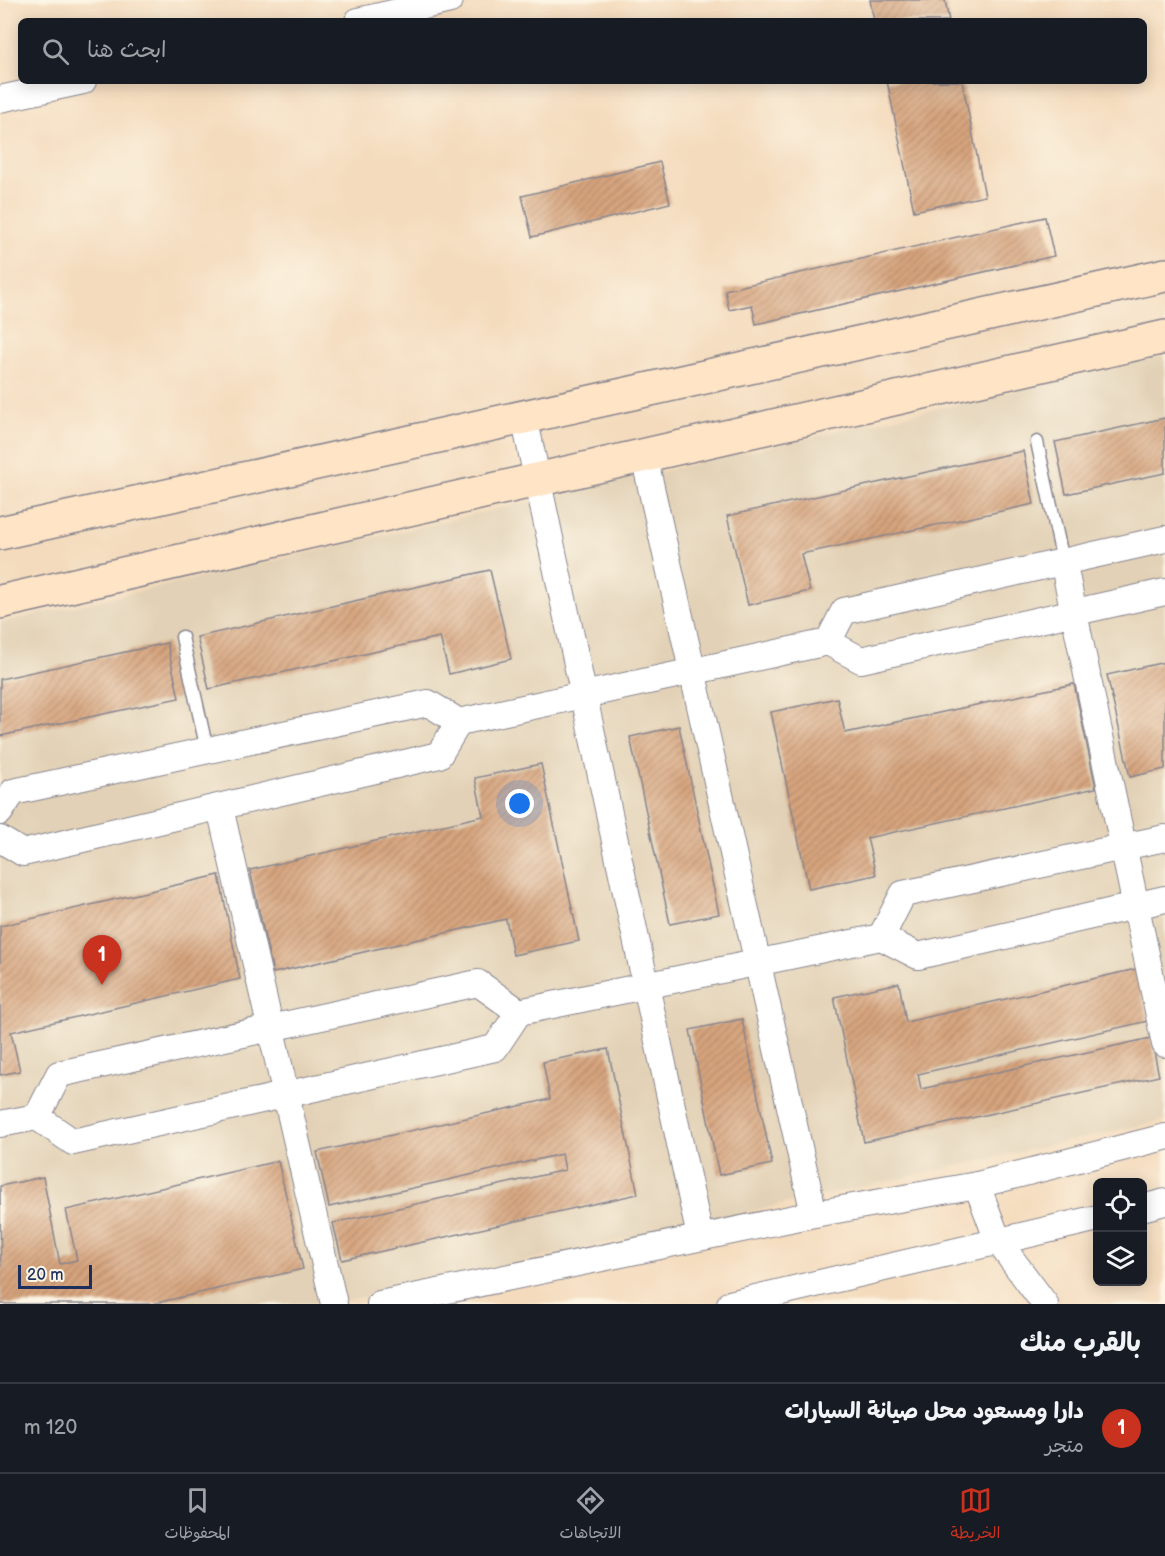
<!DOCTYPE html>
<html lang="ar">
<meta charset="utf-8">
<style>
body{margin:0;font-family:"Balsamiq Sans","Playpen Sans Arabic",sans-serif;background:#20242c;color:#f1f3f6;direction:rtl}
.controls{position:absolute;right:18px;bottom:18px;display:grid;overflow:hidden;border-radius:9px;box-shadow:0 3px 15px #0003}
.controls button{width:54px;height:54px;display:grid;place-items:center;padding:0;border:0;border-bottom:2px solid #363941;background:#171b24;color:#f1f3f6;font:30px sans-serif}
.scale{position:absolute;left:18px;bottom:15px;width:74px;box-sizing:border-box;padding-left:6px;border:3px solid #1b2f5e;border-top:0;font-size:16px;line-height:21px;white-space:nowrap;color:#1b2f5e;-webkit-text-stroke:4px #fcf5e5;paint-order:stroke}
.you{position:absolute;left:520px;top:804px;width:21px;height:21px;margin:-15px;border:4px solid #fff;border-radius:50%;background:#1a73e8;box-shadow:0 0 0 9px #1a73e833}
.badge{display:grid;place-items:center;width:39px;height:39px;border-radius:50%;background:#c8321e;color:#fff;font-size:20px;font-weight:700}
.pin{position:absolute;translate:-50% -50px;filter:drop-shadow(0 2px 3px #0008)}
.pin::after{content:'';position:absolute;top:32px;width:21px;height:18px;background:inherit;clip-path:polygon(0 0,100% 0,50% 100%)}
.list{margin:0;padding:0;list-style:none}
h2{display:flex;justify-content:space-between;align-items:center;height:78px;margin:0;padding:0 24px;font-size:26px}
h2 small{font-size:20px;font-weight:400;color:#9ea1a6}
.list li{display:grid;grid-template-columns:39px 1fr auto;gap:18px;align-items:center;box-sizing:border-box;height:90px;padding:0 24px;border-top:2px solid #363941}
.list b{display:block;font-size:22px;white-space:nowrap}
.list p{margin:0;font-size:20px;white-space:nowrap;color:#9ea1a6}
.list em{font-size:20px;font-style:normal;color:#9ea1a6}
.icon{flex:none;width:33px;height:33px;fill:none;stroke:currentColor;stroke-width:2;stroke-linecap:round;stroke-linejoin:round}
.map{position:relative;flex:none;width:1165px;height:1304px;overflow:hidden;direction:ltr}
.search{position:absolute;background:#171b24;box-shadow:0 3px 15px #0003;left:18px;right:18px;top:18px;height:66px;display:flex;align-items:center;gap:15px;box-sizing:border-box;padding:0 21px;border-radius:9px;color:#9ea1a6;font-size:22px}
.sheet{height:168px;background:#171b24}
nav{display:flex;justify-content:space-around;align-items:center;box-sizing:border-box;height:84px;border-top:2px solid #363941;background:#171b24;font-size:16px;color:#9ea1a6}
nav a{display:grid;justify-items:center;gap:3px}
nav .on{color:#c8321e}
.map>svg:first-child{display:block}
.built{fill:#e2d1b6}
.building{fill:url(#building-hatch)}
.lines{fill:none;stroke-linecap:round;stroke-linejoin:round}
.lane-casing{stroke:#88858e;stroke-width:15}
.street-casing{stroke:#88858e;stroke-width:28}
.secondary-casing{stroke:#88858e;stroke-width:36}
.lane{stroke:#fff;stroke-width:12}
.street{stroke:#fff;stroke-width:26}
.secondary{stroke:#ffe4c6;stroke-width:33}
</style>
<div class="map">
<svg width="1165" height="1304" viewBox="0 0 1165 1304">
<defs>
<pattern id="building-hatch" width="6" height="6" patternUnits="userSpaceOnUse" patternTransform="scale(1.5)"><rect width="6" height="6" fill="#d7a47d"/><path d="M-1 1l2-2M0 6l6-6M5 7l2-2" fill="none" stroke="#ae866a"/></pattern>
</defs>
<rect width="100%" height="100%" fill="#fcf5e5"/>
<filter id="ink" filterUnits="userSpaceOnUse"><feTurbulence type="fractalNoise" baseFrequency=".0167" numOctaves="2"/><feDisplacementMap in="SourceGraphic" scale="12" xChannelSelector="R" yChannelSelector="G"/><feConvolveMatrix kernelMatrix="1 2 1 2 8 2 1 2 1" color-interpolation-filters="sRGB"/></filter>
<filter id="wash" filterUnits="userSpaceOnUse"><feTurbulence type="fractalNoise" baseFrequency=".008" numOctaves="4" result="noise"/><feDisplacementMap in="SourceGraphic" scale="24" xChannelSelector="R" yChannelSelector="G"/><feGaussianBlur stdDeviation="1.35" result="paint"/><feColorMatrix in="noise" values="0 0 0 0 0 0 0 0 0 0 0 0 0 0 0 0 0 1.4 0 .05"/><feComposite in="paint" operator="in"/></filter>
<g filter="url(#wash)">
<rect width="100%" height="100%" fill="#f4dbbd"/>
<!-- built -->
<polygon class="built" points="1165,356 1165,1120 331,1304 0,1304 0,623"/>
<g id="blocks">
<!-- building -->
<g class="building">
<polygon points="870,0 945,0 949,21 874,21"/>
<polygon points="887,81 962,81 985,196 914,211"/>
<polygon points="660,162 670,203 532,237 522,196"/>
<polygon points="1045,217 1054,256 756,324 752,305 729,310 725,290"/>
<polygon points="1165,418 1165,473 1066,494 1055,442"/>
<polygon points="1023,451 1034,504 801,554 810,591 748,605 727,516"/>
<polygon points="490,570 511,659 449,674 440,637 209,689 197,637"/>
<polygon points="167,643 179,698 0,736 0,679"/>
<polygon points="1165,662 1165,769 1130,777 1107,675"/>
<polygon points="1074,684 1096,788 867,838 876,875 809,889 771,712 837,698 845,733"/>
<polygon points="679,726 719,914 670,924 630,737"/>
<polygon points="541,764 579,941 513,955 506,919 273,973 250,870 483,816 475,778"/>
<polygon points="219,875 240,979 11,1032 20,1071 0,1075 0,926"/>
<polygon points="1136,969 1148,1021 918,1074 921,1089 1151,1038 1159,1076 864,1142 834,997 899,983 906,1022"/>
<polygon points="742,1019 772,1164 719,1175 690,1030"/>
<polygon points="608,1049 638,1194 342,1260 333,1223 565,1170 562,1154 329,1207 317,1152 550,1099 543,1062"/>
<polygon points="278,1161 303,1269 152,1304 1,1304 0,1186 43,1177 60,1264 77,1260 66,1210"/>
</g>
</g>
</g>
<g filter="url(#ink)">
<use href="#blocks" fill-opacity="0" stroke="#88858e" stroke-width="1.5"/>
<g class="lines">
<defs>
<g id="lane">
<polyline points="1037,442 1063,561"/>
<polyline points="182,637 207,750"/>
</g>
<g id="street">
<polyline points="358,21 450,0"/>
<polyline points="0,99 83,81"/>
<polyline points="524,417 700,1237"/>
<polyline points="644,456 814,1214"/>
<polyline points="1063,561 1165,1044"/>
<polyline points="828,642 844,611 1165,539"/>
<polyline points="220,808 334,1304"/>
<polyline points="0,812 13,792 428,703 459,722 828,642 861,660 1165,592"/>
<polyline points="0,839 23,853 439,755 459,722"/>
<polyline points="881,937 903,894 1165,838"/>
<polygon points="478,983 519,1012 495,1048 73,1142 37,1117 59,1074"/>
<polyline points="519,1012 881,937 918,956 1165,899"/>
<polyline points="0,1124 37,1117"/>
<polyline points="977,1185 998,1241 1045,1304"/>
<polyline points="1142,1208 1165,1202"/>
<polyline points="380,1304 814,1214 977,1185 1165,1137"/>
<polyline points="730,1304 1098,1218"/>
</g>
<g id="secondary">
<polyline points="0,533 1165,275"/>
<polyline points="0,602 1165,337"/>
</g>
</defs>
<!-- lane casing -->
<use href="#lane" class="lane-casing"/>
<!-- street casing -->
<use href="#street" class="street-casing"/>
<!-- secondary casing -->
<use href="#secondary" class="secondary-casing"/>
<!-- lane -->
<use href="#lane" class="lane"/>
<!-- street -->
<use href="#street" class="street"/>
<!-- secondary -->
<use href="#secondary" class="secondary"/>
</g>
</g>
</svg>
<div class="controls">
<button><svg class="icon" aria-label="locate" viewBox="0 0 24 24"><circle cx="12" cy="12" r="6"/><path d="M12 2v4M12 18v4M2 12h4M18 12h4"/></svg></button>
<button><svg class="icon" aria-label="layers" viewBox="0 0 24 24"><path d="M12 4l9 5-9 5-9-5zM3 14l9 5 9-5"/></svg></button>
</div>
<div class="scale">20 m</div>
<div class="you"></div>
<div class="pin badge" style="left:102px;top:985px">1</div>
<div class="search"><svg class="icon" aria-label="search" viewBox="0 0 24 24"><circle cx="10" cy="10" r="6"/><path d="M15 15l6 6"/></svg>ابحث هنا</div>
</div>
<section class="sheet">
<h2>بالقرب منك<small></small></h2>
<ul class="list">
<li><span class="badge">1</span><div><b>دارا ومسعود محل صيانة السيارات</b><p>متجر</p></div><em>120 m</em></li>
</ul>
</section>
<nav>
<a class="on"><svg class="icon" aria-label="map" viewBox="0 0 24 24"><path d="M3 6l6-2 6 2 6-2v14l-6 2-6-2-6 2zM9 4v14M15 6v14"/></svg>الخريطة</a>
<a><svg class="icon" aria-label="directions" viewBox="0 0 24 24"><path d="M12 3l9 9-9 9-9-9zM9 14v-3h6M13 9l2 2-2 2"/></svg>الاتجاهات</a>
<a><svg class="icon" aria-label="saved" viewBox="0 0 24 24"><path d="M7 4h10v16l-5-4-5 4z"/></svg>المحفوظات</a>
</nav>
